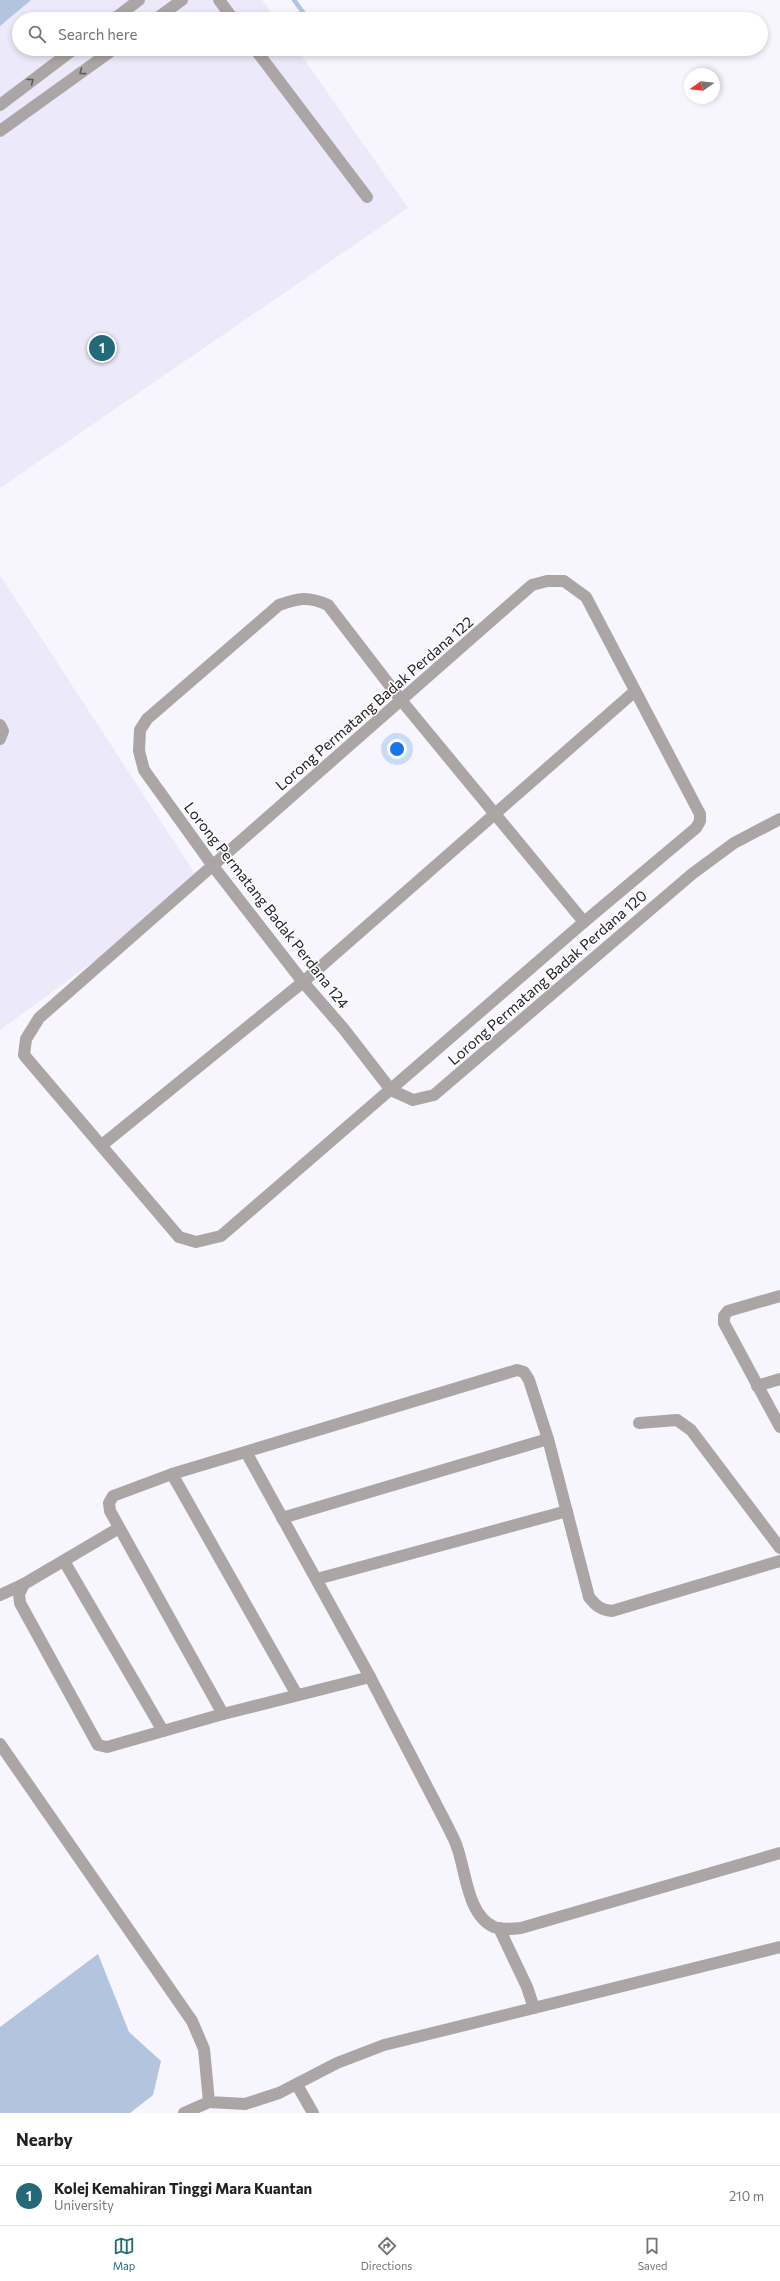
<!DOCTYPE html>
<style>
body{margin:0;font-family:Commissioner,sans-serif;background:#f6f6f6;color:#202124}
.compass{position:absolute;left:684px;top:68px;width:36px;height:36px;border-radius:50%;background:#fff;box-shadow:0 2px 6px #0003;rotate:256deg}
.you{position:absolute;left:397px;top:749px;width:14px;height:14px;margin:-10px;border:3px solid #fff;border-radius:50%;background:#1a73e8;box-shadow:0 0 0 6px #1a73e833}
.badge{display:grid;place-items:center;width:26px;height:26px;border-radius:50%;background:#236978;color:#fff;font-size:13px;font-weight:700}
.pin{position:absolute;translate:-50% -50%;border:2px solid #fff;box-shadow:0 1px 4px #0006}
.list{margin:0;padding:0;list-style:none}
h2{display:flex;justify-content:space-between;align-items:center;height:52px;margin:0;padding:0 16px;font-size:17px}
h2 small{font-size:13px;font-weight:400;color:#757577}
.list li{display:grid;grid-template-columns:26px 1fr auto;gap:12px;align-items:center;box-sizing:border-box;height:60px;padding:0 16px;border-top:1px solid #e0e0e0}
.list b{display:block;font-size:15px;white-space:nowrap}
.list p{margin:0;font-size:13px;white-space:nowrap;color:#757577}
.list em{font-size:13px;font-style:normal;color:#757577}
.icon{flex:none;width:22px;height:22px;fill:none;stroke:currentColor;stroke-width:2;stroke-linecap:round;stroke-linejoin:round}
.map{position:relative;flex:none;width:780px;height:2113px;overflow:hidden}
.search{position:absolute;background:#fff;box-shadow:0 2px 6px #0003;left:12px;right:12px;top:12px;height:44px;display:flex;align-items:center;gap:10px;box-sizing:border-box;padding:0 14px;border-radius:22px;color:#757577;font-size:15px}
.sheet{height:112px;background:#fff}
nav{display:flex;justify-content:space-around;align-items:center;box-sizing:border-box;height:56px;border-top:1px solid #e0e0e0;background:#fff;font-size:11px;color:#757577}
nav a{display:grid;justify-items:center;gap:2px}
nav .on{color:#236978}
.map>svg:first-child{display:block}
.built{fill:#ece9fa}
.water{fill:#b3c5de}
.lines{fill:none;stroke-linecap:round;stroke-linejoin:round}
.stream{stroke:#b3c5de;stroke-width:4.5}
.minor{stroke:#aba6a5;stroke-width:12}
.oneway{stroke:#5e5c5d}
.labels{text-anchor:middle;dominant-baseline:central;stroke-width:3;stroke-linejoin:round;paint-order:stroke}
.street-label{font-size:15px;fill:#1f1f22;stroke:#fff}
</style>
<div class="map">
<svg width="780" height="2113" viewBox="0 0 780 2113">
<rect width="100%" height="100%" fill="#f7f5fe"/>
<!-- built -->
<g class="built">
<polygon points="0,0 262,0 276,19 19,19 19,49 297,49 408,208 0,488"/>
<polygon points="0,575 201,883 0,1030"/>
</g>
<!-- water -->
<g class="water">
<polygon points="0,0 31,0 0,26"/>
<polygon points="98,1954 129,2032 161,2061 153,2095 130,2113 0,2113 0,2027"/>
</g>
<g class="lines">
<!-- stream -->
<polyline class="stream" points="294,0 308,19"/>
<!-- minor -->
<g class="minor">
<polyline points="219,0 233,19"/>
<polyline points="114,19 139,0"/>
<polyline points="156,19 182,0"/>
<polyline points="255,49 367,197"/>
<polyline points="0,105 74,49"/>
<polyline points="0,131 114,49"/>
<polygon points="547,581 564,581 586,597 700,814 700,821 696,828 584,922 221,1236 196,1242 179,1237 24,1055 26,1039 39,1018 532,585"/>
<polyline points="0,725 3,731 0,739"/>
<path d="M584 922 401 700 328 605C308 596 299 598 279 605L147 719 140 730 139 751 144 770 213 866 303 982 343 1028 391 1090 413 1100 434 1095 692 874 734 843 780 819"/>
<polyline points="102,1145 303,982 634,692"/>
<polyline points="780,1296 728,1311 724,1316 724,1323 780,1427"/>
<polyline points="757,1386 780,1379"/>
<polyline points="639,1423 677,1420 691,1430 780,1548"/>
<path d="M246 1452 370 1677 448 1827C451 1834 455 1840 457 1847 466 1871 467 1915 494 1927 503 1930 512 1929 521 1928L780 1853"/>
<polyline points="172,1474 297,1695"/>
<polyline points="282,1518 548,1439"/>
<polyline points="119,1528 24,1584 19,1594 20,1603 98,1745 107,1747 223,1714 370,1677"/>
<polyline points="64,1561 163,1731"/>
<polyline points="317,1579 567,1511"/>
<polyline points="0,1595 24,1584"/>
<path d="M223 1714 110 1511 109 1503 113 1496 172 1474 517 1370 524 1372 529 1380 548 1439 589 1597C596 1606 601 1610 612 1611L780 1561"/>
<polyline points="0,1744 192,2021 204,2049 209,2102 245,2104 279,2093 337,2063 384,2045 780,1947"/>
<polyline points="499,1928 527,1987 534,2008"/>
<polyline points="297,2085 313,2113"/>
<polyline points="184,2113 209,2102"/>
</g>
</g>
<!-- one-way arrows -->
<defs><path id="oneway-chevron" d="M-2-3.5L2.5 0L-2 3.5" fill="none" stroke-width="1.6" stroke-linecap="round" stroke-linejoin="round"/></defs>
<g class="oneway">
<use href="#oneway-chevron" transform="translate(82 72) rotate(144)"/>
<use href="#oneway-chevron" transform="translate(31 81) rotate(-37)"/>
</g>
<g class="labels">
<!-- street labels -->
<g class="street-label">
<text transform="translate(374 703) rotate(-41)">Lorong Permatang Badak Perdana 122</text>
<text transform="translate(267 905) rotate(52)">Lorong Permatang Badak Perdana 124</text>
<text transform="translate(547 977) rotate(-41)">Lorong Permatang Badak Perdana 120</text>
</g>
</g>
</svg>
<svg class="compass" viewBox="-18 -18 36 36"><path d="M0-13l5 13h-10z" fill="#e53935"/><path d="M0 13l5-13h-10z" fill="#757577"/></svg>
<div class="you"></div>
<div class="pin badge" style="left:102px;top:348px">1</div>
<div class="search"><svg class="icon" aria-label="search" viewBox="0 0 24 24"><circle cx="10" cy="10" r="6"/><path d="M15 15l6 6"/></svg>Search here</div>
</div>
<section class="sheet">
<h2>Nearby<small></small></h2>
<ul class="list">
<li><span class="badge">1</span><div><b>Kolej Kemahiran Tinggi Mara Kuantan</b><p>University</p></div><em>210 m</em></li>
</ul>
</section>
<nav>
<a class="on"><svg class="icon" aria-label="map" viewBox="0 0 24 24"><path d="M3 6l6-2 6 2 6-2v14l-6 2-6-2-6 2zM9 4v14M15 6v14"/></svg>Map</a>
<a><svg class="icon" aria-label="directions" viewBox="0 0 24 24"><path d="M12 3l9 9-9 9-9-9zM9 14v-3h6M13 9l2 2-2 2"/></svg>Directions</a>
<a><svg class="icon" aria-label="saved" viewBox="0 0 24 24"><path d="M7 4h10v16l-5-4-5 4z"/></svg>Saved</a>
</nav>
